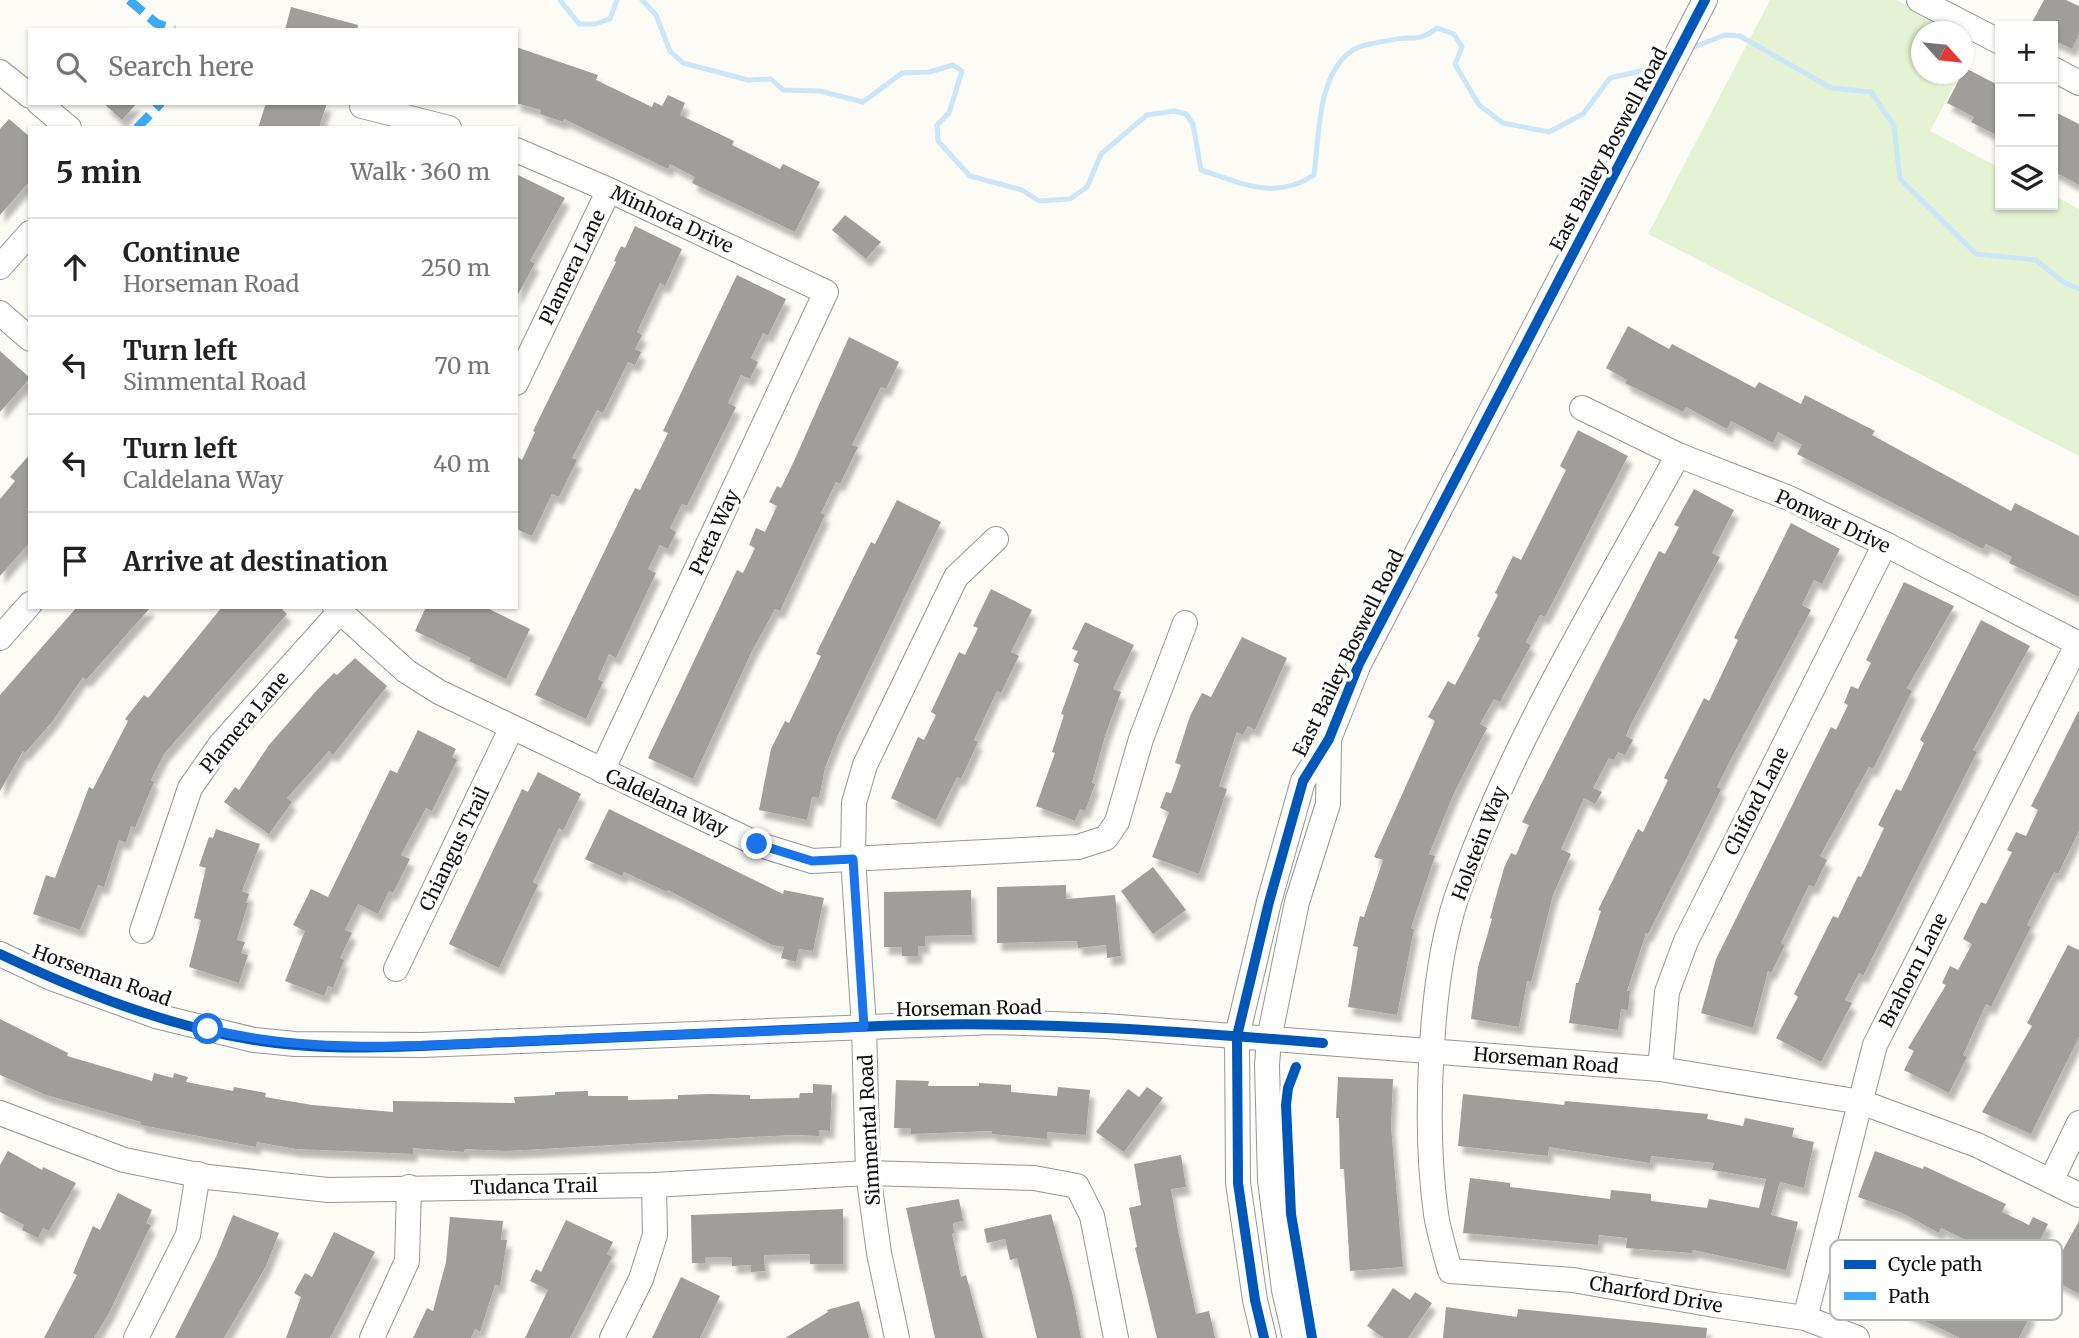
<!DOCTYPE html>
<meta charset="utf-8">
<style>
body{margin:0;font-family:Merriweather,serif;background:#f6f6f6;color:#222}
.controls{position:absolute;right:21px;top:21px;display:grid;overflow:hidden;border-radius:0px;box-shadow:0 2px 5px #0004}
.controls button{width:63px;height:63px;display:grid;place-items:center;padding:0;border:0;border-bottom:2px solid #e0e0e0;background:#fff;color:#222;font:35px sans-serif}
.compass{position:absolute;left:1911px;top:21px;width:63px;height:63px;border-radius:50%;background:#fff;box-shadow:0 2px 5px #0004;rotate:117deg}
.stop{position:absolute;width:21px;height:21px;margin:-16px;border:5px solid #1a73e8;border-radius:50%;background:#fff}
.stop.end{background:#1a73e8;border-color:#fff;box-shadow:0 2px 7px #0008}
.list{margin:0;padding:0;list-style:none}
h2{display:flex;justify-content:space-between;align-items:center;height:91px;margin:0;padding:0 28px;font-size:30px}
h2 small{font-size:23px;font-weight:400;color:#767676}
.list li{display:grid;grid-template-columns:46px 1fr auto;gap:21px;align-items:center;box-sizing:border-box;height:98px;padding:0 28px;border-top:2px solid #e0e0e0}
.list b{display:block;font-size:26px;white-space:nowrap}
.list p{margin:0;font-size:23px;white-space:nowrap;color:#767676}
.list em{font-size:23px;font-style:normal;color:#767676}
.icon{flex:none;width:38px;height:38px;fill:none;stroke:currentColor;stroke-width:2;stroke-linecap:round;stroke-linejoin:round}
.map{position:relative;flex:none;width:2079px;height:1338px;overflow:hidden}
.search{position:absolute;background:#fff;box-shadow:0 2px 5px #0004;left:28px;top:28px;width:490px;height:77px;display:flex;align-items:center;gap:18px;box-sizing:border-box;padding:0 24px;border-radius:0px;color:#767676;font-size:26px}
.panel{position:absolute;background:#fff;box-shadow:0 2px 5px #0004;left:28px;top:126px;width:490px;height:483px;border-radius:0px}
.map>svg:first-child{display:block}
.green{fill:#e5f3d4}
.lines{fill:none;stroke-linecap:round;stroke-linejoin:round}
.stream{stroke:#cae6f8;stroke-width:5}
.building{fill:#a09e9a;filter:url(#shadow)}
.minor-casing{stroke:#969693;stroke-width:26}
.minor{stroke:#fffefe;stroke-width:24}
.quiet{stroke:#3fa9f5;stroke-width:9;stroke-dasharray:18 9;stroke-linecap:butt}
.cycleway-casing{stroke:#fff;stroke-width:15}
.cycleway{stroke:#0057b8;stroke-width:10}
.route{stroke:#1a73e8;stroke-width:9}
.labels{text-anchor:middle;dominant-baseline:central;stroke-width:7;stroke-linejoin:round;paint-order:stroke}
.street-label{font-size:19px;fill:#101010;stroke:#fff}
.key{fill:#fff;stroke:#b7b7b7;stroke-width:2}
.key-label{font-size:19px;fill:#101010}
</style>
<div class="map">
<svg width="2079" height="1338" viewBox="0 0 2079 1338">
<defs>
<filter id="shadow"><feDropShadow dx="4.5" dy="8" stdDeviation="2" flood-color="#0004"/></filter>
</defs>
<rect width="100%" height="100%" fill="#fcfbf5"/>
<!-- green -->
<polygon class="green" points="1770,0 1897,0 1957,31 1922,32 1922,74 1960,74 1930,131 2000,168 2000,205 2053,205 2053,195 2079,209 2079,456 1648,234"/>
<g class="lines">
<!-- stream -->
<g class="stream">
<polyline points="560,0 579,24 595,24 610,19 617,0"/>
<path d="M642 0 656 15 670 51 683 63 748 80 771 79 783 90 820 91 863 102 902 73 929 72 953 65 962 71 949 113 937 125 938 141 970 176 1022 190 1039 201 1070 199 1087 187 1101 154 1147 115 1174 111 1186 114 1193 124 1201 170C1241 183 1276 201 1314 175 1319 138 1317 77 1350 52 1360 44 1380 42 1392 40 1412 35 1419 43 1437 28L1454 34 1462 47 1455 64 1479 105 1503 123 1549 132 1583 114 1610 78 1662 66"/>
<polyline points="1691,48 1725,35 1740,36 1831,88 1871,92 1894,126 1900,179 1976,254 2036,260 2063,282 2079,289"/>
</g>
</g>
<!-- building -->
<g class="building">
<polygon points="2044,0 2066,0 2079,6 2079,35 2072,49 2053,40 2053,26 2030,26"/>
<polygon points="291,7 358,25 357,30 285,30"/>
<polygon points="516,47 598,75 596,80 652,107 654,102 662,106 668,95 685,103 680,115 734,141 732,145 780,169 783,164 820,182 795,232 692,183 695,177 670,164 668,169 564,119 563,122 540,114 541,110 516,103"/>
<polygon points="1965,68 2000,86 2000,137 1971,122 1974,117 1947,103"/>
<polygon points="103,103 137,103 122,120"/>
<polygon points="266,103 327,103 319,128 258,128"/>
<polygon points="2053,111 2079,124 2079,185 2053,171"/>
<polygon points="9,119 30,137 30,181 0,215 0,129"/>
<polygon points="516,174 565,198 530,261 535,263 516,298"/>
<polygon points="845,215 881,242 866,259 832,230"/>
<polygon points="635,226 682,249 665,286 660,283 637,332 642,335 635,349 641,352 635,365 628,362 603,413 597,410 572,458 577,460 559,497 552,494 532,536 516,529 516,456 522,460 535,432 533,431 616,262 614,261 621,246 625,248"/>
<polygon points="737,275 786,299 768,336 763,333 751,358 758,362 750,379 741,375 728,403 736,407 687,506 682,504 670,528 676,532 668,549 660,545 648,569 656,573 616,658 609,654 598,679 603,682 586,719 535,695 635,488 640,490 668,433 663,431"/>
<polygon points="1628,326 1669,349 1672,344 1755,388 1759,382 1801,404 1805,395 1875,431 1872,435 2011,511 2015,503 2079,536 2079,597 2009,563 2012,557 1986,544 1983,549 1797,454 1802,445 1778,432 1773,443 1731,421 1727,429 1686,407 1683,412 1625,383 1627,380 1606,368"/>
<polygon points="849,337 899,362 886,389 881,387 852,445 858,447 840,484 836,482 821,513 825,515 780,611 775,609 752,651 693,779 648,758 737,570 743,573 755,548 749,545 756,528 765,532 777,506 769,502 777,486 781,488 794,461"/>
<polygon points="0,351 30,378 0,412"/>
<polygon points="1578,430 1628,456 1545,617 1540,615 1526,642 1531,645 1500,702 1494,699 1480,724 1487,728 1454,793 1429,854 1435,856 1411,928 1414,929 1397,1015 1348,1007 1358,947 1353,946 1360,916 1364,917 1383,860 1374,857 1435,721 1428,717 1448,681 1455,685 1480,638 1477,636 1498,595 1495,593 1513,556 1521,560 1566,470 1560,466"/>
<polygon points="30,454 30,542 0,576 0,499 15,481 10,477"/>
<polygon points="1694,489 1734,510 1712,553 1720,557 1631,724 1626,736 1633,740 1625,755 1618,752 1614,760 1609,758 1593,788 1602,792 1595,804 1584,798 1561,849 1571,854 1553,895 1531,982 1527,981 1519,1027 1471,1019 1478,967 1492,919 1490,918 1504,868 1511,853 1516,855 1529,825 1522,822 1659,551 1665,554 1679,527 1674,525"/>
<polygon points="897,500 941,522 838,735 825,768 819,798 812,797 807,820 759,810 771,749 785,721 789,723 821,656 816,654 871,542 875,544"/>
<polygon points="1791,523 1840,549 1822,584 1814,580 1802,605 1811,610 1732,757 1717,787 1721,789 1715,802 1648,934 1646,933 1627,991 1630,991 1628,1010 1621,1009 1618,1030 1569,1023 1576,983 1578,983 1601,911 1598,910 1638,829 1643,832 1668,780 1664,778 1704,698 1709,701 1738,640 1734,638"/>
<polygon points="1904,582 1954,606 1907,688 1912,691 1873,769 1869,767 1820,856 1827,860 1814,887 1809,885 1781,943 1785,945 1771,973 1768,971 1753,1028 1701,1013 1716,959 1831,727 1836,730 1848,705 1844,703 1851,686 1858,689 1871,663 1866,660"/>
<polygon points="991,589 1032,610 1011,652 1019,656 1001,693 997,691 974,740 978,742 961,779 957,777 936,820 891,798 918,737 924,740 936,715 931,712 959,652 965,655 978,628 973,626"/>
<polygon points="77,607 151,607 86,680 83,677 52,722 25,753 23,751 0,791 0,695"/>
<polygon points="222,607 280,607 287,614 164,754 151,780 154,782 135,828 131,826 126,843 119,840 104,887 98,885 80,930 33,914 46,875 55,878 89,787 93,789 128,721 125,719 144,695 148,698"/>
<polygon points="426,607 485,607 530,629 506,679 469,661 471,658 415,631"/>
<polygon points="1981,620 2030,646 1973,750 1977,752 1863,976 1859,973 1845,1000 1852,1003 1821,1062 1776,1038 1798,997 1794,994 1833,916 1838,918 1858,876 1861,877 1884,828 1878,825 1896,789 1901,791 1924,743 1920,740"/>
<polygon points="1085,622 1134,645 1113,689 1121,692 1105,736 1092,783 1095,784 1085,811 1080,809 1075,821 1036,806 1055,753 1052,752 1064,715 1061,714 1079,664 1073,661 1078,651 1072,649"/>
<polygon points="1242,637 1287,658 1255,730 1248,726 1243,735 1237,732 1219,786 1227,789 1199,874 1152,857 1169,812 1160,808 1166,792 1171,793 1181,765 1175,763 1190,716 1202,693 1211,697"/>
<polygon points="355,658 387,686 333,755 329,751 287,798 292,802 269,834 224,802 235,787 239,790 269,745 318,689 334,673 337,675"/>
<polygon points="2079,710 2079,831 2058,874 2054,872 2027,925 2031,927 1991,1007 1986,1004 1963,1055 1967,1057 1949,1093 1904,1070 1914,1051 1908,1048 1946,985 1942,983 1950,966 1958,970 1972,944 1963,939 1981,902 1986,904 2012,852 2007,850 2016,832 2026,836 2038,810 2031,806"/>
<polygon points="418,730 456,749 452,757 457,760 432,811 426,808 401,855 410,859 393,893 389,891 378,914 358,904 345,930 352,933 340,958 344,960 333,988 328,986 324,996 285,981 305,931 293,925 311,889 328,897 390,770 397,773"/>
<polygon points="538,772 581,794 563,831 559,828 533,882 538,885 499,968 449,944 522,789 528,792"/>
<polygon points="609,809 783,894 784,890 824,898 813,951 799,949 796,962 781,958 784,947 772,945 668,890 667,892 624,872 622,876 585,859"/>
<polygon points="216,829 260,844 242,891 249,894 246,903 248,903 237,940 245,942 241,953 248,955 239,983 189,967 201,920 194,918 206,868 199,866 209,837 213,838"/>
<polygon points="1153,867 1186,910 1153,934 1121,891"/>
<polygon points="1066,885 1066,899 1115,895 1121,956 1107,958 1106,945 1078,948 1077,941 997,943 997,887"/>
<polygon points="971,890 972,935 925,936 925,946 918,946 918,956 902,956 902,947 884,947 884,892"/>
<polygon points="2068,945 2079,950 2079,1037 2031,1134 1982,1112 2032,1026 2027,1023"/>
<polygon points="0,1019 68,1053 67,1056 152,1081 154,1073 173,1078 174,1073 188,1077 186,1082 233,1091 234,1087 266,1093 265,1097 312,1105 393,1112 393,1101 515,1103 514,1097 555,1095 555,1092 588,1091 588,1096 628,1096 628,1100 678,1099 678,1095 710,1094 750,1095 750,1099 799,1098 800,1093 813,1093 813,1084 832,1085 830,1131 819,1130 819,1136 791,1135 506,1151 465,1149 464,1152 413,1148 413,1154 296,1149 257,1142 256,1147 141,1125 141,1122 46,1095 0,1075"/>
<polygon points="1338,1077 1393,1079 1391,1127 1403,1267 1350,1271 1344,1169 1340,1169 1339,1118 1336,1118"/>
<polygon points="896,1080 929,1081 928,1086 979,1086 979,1083 1011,1085 1011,1092 1057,1096 1058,1087 1090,1090 1086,1135 1047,1132 1047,1139 992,1134 992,1131 911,1134 911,1128 894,1128"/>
<polygon points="1147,1087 1163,1098 1124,1152 1096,1132 1128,1089 1139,1097"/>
<polygon points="1463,1094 1564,1105 1565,1101 1667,1110 1708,1114 1707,1119 1743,1126 1745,1118 1794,1128 1792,1137 1814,1142 1804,1188 1780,1182 1771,1215 1798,1222 1786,1270 1693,1250 1692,1253 1626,1248 1627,1238 1599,1235 1598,1245 1463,1233 1470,1178 1510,1183 1510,1187 1610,1199 1611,1190 1651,1194 1651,1201 1707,1208 1709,1199 1759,1208 1766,1179 1712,1170 1714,1163 1651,1156 1650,1163 1549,1147 1548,1156 1458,1146"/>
<polygon points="8,1151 42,1170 43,1167 76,1183 49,1231 43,1228 38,1238 22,1230 24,1225 0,1212 0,1165"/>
<polygon points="1875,1151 1923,1169 1924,1166 2006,1204 2002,1212 2029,1225 2033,1217 2048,1224 2024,1274 1988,1256 1991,1252 1941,1228 1939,1233 1902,1213 1858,1197"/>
<polygon points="1181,1155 1186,1187 1171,1189 1178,1231 1196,1314 1209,1311 1215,1338 1157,1338 1135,1248 1137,1247 1129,1208 1141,1205 1134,1164"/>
<polygon points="118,1193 152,1210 146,1223 151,1225 109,1313 94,1338 44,1338 77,1275 73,1273 93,1226 100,1230"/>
<polygon points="959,1199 963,1221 953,1223 954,1233 952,1234 961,1277 966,1275 983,1338 935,1338 906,1208"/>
<polygon points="843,1209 843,1264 810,1264 810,1254 764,1255 765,1271 751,1272 751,1265 732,1266 732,1257 705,1257 705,1263 692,1263 691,1215"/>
<polygon points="1051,1214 1072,1292 1081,1338 1037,1338 1017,1258 1010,1260 1005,1239 987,1243 984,1229"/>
<polygon points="233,1215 279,1233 266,1266 224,1338 175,1338 216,1257"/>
<polygon points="450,1217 503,1221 501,1240 507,1240 500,1286 495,1285 480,1332 475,1329 471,1338 413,1338 427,1308 433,1311 446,1262"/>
<polygon points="566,1220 613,1242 607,1254 612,1257 570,1338 525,1338 548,1290 530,1281 536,1269 541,1272"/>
<polygon points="2079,1221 2079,1294 2048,1277"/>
<polygon points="334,1232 375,1252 330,1338 286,1338 301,1297 294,1293 305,1273 312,1277"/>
<polygon points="1853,1242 1901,1259 1903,1255 1991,1302 1995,1294 2031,1314 2019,1338 1960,1338 1885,1302 1837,1285"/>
<polygon points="681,1277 720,1296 700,1338 652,1338"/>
<polygon points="1393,1288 1410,1300 1415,1292 1432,1303 1408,1338 1384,1338 1367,1326"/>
<polygon points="859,1301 869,1338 785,1338 828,1312 827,1310"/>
<polygon points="1446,1307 1517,1317 1518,1309 1707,1328 1706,1338 1443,1338"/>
</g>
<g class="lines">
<defs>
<g id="minor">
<polyline points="1919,0 2000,42"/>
<polyline points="2053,69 2079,83"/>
<polyline points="0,72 30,96"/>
<polyline points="39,103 69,128"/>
<polyline points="362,106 449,128"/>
<polyline points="516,150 609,190 826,292 602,771"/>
<polyline points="0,267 30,233"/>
<polyline points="0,313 30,339"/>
<polyline points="516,383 609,190"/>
<polyline points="1582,408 1678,455 1789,498 1885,544 2079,644"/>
<path d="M1678 455C1599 600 1510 743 1456 899 1429 981 1424 1128 1436 1214 1439 1233 1445 1252 1450 1271L1573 1280 1714 1305 1805 1318 1857 1338"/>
<polyline points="335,607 406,671 439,692 757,844 812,861 1078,847 1106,838 1117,822 1141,739 1185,623"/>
<polyline points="0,638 30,604"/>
<polyline points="142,931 190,788 220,745 344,607"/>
<polyline points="0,954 51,978 156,1016 254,1040 295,1044 422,1045 994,1022 1105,1026 1660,1069 1861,1102 1977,1145 2079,1195"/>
<polyline points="396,969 511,729"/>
<polyline points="1660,1069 1667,992 1686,941 1885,544"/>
<polyline points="0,1113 124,1160 208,1177 328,1190 654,1185 868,1173 1034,1178 1077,1186 1092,1216 1116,1338"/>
<polyline points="2051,1181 2079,1123"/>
<polyline points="1805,1318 1875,1045 2078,643"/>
<polyline points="136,1338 188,1235 198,1174"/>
<polyline points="372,1338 407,1261 409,1187"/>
<polyline points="612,1338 641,1279 655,1235 654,1185"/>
<polyline points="897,1338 879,1253 868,1173 864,1027 853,858 854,803 865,765 956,577 996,539"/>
<polyline points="1264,1338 1255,1300 1238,1183 1237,1036 1269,902 1303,781 1329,739 1359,664 1705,0"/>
<polyline points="1295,1338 1284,1290 1270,1180 1267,1065 1269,1039 1297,902 1328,804 1329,740"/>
</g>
</defs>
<!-- minor casing -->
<use href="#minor" class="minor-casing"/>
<!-- minor -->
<use href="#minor" class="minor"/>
<!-- quiet -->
<g class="quiet">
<polyline points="129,0 156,23 174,30"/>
<polyline points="137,128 161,103"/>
</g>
<defs>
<g id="cycleway">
<path d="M0 954C80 992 166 1026 254 1040 338 1054 426 1045 510 1042 633 1037 757 1031 880 1026 1029 1020 1175 1031 1323 1043"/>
<polyline points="1296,1067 1288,1088 1286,1105 1291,1214 1312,1338"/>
<polyline points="1264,1338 1255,1300 1238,1183 1237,1036 1269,902 1303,781 1329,739 1359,664 1705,0"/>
</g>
</defs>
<!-- cycleway casing -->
<use href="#cycleway" class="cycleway-casing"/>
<!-- cycleway -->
<use href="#cycleway" class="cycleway"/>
</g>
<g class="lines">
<!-- route -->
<path class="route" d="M208 1029C312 1054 419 1046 525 1041 638 1036 751 1032 864 1027L853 859 812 861 757 844"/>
</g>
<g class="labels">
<!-- street labels -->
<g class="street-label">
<text transform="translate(1608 149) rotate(-62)">East Bailey Boswell Road</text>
<text transform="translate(672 219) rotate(25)">Minhota Drive</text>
<text transform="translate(572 267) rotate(-64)">Plamera Lane</text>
<text transform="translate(1833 521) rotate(25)">Ponwar Drive</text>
<text transform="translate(714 532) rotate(-65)">Preta Way</text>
<text transform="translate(1348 653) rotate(-64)">East Bailey Boswell Road</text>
<text transform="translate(244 722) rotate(-50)">Plamera Lane</text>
<text transform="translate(1756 801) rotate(-63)">Chiford Lane</text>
<text transform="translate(667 802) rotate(25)">Caldelana Way</text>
<text transform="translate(1479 843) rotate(-69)">Holstein Way</text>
<text transform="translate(454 849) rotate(-64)">Chiangus Trail</text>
<text transform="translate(1913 970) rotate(-63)">Brahorn Lane</text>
<text transform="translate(102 975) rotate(20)">Horseman Road</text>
<text transform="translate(969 1008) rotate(-1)">Horseman Road</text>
<text transform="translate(1546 1060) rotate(5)">Horseman Road</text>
<text transform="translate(869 1130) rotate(-93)">Simmental Road</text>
<text transform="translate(534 1186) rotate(-1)">Tudanca Trail</text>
<text transform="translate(1656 1294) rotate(10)">Charford Drive</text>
</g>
</g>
<!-- legend -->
<rect x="1830" y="1240" width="232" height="80" rx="10" class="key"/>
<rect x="1844" y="1260" width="32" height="9" fill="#0057b8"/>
<rect x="1844" y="1292" width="32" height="8" fill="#3fa9f5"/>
<g class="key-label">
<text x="1888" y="1271">Cycle path</text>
<text x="1888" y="1303">Path</text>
</g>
</svg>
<div class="controls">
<button>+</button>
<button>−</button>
<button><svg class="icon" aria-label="layers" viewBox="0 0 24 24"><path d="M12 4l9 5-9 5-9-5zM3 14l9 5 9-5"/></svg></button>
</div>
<svg class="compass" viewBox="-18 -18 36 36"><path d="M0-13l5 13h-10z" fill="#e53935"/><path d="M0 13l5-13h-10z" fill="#767676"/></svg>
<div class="stop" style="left:208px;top:1029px"></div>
<div class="stop end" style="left:757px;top:844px"></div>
<div class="search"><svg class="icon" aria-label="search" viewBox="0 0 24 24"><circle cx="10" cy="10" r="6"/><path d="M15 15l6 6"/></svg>Search here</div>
<section class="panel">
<h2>5 min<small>Walk · 360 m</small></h2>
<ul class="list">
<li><svg class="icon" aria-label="ahead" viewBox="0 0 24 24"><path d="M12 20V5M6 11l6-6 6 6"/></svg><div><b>Continue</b><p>Horseman Road</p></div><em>250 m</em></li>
<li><svg class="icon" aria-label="left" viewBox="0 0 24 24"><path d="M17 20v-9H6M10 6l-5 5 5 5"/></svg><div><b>Turn left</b><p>Simmental Road</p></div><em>70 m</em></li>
<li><svg class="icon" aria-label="left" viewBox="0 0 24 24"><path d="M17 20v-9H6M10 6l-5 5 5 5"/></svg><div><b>Turn left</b><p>Caldelana Way</p></div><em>40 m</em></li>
<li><svg class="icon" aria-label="arrive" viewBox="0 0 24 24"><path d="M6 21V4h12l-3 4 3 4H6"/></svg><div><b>Arrive at destination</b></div></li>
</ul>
</section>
</div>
